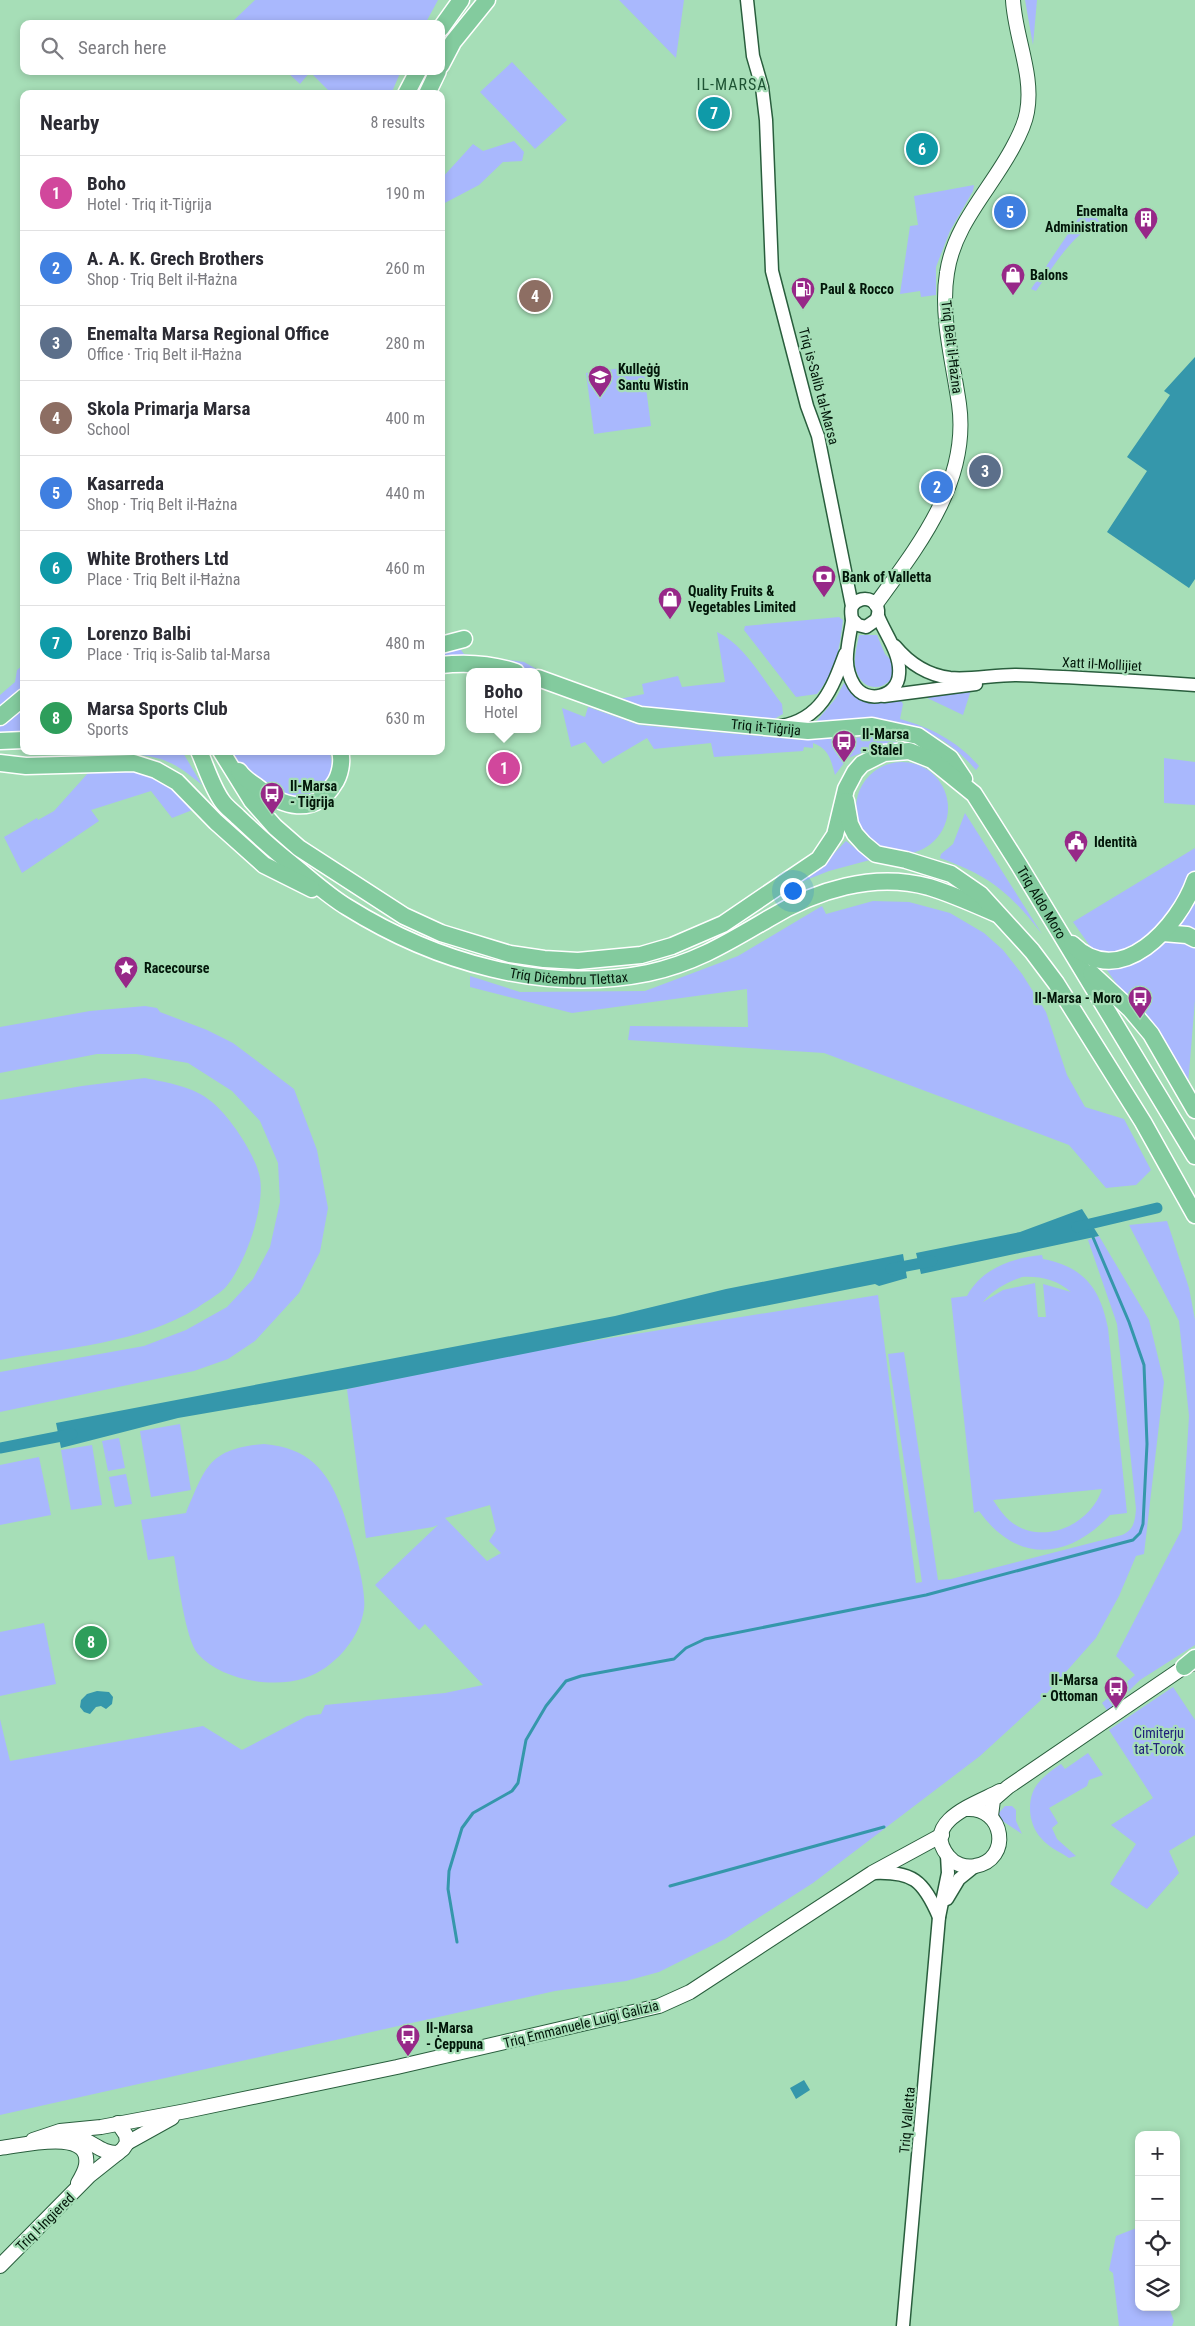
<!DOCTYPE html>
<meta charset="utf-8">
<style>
body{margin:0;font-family:"Roboto Condensed",sans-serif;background:#f7f7f7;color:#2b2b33}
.controls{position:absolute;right:15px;bottom:15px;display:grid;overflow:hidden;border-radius:10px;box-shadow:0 2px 8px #0003}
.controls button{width:45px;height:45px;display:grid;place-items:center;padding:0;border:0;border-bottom:1px solid #e1e1e2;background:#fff;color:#2b2b33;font:25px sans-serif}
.you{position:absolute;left:792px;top:890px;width:18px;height:18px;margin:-12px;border:4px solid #fff;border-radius:50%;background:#1a73e8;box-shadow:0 0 0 8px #1a73e833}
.badge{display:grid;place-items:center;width:32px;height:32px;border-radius:50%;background:#972888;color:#fff;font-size:16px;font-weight:700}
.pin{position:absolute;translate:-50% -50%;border:2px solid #fff;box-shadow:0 1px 5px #0006}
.popup{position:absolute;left:466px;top:668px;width:75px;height:65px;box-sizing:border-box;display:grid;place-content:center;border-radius:10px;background:#fff;filter:drop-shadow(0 1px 4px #0005);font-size:16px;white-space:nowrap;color:#7c7c81}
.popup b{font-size:19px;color:#2b2b33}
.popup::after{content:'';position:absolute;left:50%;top:100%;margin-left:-10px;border:10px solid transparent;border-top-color:#fff}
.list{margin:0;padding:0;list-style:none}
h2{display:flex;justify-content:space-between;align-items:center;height:65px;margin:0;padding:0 20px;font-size:21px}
h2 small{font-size:16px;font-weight:400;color:#7c7c81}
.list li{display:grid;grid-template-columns:32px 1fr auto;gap:15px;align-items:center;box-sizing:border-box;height:75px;padding:0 20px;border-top:1px solid #e1e1e2}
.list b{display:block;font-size:19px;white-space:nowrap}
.list p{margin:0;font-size:16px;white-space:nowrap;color:#7c7c81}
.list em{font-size:16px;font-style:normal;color:#7c7c81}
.icon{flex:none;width:28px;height:28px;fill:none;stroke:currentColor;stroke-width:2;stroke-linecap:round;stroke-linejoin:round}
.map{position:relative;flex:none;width:1195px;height:2326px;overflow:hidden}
.search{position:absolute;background:#fff;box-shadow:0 2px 8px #0003;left:20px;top:20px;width:425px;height:55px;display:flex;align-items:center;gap:12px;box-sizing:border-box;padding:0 18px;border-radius:10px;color:#7c7c81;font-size:19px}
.panel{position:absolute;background:#fff;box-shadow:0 2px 8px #0003;left:20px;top:90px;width:425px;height:665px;border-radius:10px}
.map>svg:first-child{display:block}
.green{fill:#a9b8fd;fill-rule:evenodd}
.water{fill:#3597ab}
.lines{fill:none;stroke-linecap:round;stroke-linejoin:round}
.stream{stroke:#3597ab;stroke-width:3}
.canal{stroke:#3597ab;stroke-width:11}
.tertiary-casing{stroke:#295e3d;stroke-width:15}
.secondary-casing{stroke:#295e3d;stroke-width:16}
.trunk-casing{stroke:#fff;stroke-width:19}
.tertiary{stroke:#fff;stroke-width:12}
.secondary{stroke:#fff;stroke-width:14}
.trunk{stroke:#83cb9e;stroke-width:16}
.labels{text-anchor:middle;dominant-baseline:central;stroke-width:4.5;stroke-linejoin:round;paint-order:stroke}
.poi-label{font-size:14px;font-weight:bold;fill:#021609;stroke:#a6deb7;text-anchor:start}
.street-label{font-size:14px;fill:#021609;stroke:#a6deb7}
.park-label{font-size:14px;fill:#20207a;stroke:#a6deb7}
.quarter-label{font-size:16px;letter-spacing:1px;fill:#1d5333;stroke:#a6deb7}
</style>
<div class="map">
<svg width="1195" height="2326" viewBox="0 0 1195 2326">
<rect width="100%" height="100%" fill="#a6deb7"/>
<!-- green -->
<g class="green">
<polygon points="255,0 438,0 425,24 236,24 233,21"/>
<polygon points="619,0 684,0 676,58"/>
<polygon points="1025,0 1037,0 1033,45"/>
<polygon points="512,62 567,120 535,149 480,92"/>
<polygon points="286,71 401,71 391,94 332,94 310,72 300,84"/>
<polygon points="514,141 524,152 522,161 503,162 479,185 441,205 441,179 473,144 483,151"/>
<polygon points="974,185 973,191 950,231 936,267 936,295 921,297 920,291 900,294 910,226 918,225 914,196"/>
<path d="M1092 211 1102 226C1079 221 1048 275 1036 291L1031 289 1082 213Z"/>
<polygon points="643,365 651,426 594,434 586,373"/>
<path d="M839 617 843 620C839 651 837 669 817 694L796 697 744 630 745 626Z"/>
<path d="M717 632C745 645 763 680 782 704L783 714 774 719 657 710 619 699 644 694 642 684 678 676 682 687 725 682Z"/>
<path d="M859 635H877L885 654 893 662V676C883 693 861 690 856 670 853 659 857 647 859 635Z"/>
<polygon points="453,649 461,650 464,654 524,662 549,676 498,663 441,659 441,652"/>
<polygon points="24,664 24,685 0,706 0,695 15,682 17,670"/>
<path d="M844 683C865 705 871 704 900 699L903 704 900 719C932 728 957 741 979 766L976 770C936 724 897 718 839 722L837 720 815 723 836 698Z"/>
<polygon points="971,690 963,715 921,695"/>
<path d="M588 707 639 725 803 740 872 737 904 744 872 749 848 758 835 775C831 760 829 749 813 743V748L804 747 803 751 714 757 711 743 654 749 647 738 603 764 585 742 571 747 562 708 585 717Z"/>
<polygon points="24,708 24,731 0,732 0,725"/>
<path d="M126 751H182L202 785C170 758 159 756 118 753Z"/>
<path d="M229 751H329C340 780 315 807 285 798 264 792 241 769 229 751Z"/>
<polygon points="1164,758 1195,762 1195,805 1164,803"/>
<circle cx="902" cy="808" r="46"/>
<path d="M110 767C131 770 155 774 173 787 181 793 188 802 195 809L172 818 151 791 91 810 99 821 22 873 4 837 37 818 38 820 54 811 89 772 108 773Z"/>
<path d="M965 813 1042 934C1009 892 990 876 940 858L941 854 953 844Z"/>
<polygon points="846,841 870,860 829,871 796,884 823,865"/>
<polygon points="1195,848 1195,1000 1188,1085 1073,922"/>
<polygon points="873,901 909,902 950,913 984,933 1003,950 1022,974 1046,1012 1067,1075 1085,1107 1124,1119 1151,1170 1136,1185 1106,1188 1069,1145 824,1053 628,1040 630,1026 748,1027 747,989 572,1013 470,987 470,976 520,992 645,991 738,956 822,906 826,914"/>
<polygon points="145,1006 157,1008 160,1012 207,1030 233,1043 294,1089 317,1150 328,1208 320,1252 299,1293 255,1341 228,1359 194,1371 0,1412 0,1372 144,1346 186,1330 227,1307 253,1279 270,1247 280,1202 278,1163 260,1121 232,1091 188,1063 136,1054 97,1054 0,1073 0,1027 90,1011"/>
<path d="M145 1078C168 1083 193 1086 212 1102 230 1117 256 1155 260 1178 265 1208 245 1265 225 1288 218 1295 205 1302 197 1308 142 1343 64 1348 0 1360V1100L82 1086Z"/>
<polygon points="1167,1221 1189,1288 1195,1320 1195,1645 1140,1680 1108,1712 1102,1703 1135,1675 1116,1656 1182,1529 1189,1416 1179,1321 1129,1225"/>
<path d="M1099 1236 1149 1320 1164 1382 1144 1554 1136 1556 1119 1596 1096 1638 1040 1701 980 1756 813 1883 725 1939 659 1972 626 1981 555 1991 0 2115V1719L10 1761 203 1726 242 1750 307 1716 321 1714 325 1705 445 1693 483 1685 425 1624 419 1630 375 1585 438 1525 433 1527 366 1538 347 1389 542 1349 878 1295 916 1583 922 1582 888 1354 904 1352 938 1580 951 1579 1122 1535C1134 1530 1135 1521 1136 1509L1117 1324 1088 1240ZM490 1505 496 1530 489 1541 501 1553 487 1561 445 1518Z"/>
<path d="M1042 1255 1043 1259C1084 1267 1100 1288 1108 1328L1127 1513 1110 1515C1068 1560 1017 1564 979 1511L974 1513 951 1298 967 1296C982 1268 1012 1258 1042 1255ZM1022 1277C1041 1276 1057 1280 1071 1292L1043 1284 1046 1317H1038L1035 1283 1003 1290 983 1302C994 1289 1006 1283 1022 1277ZM1102 1489C1091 1525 1042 1547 1010 1521 1003 1515 998 1507 993 1500Z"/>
<polygon points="180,1424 191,1490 151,1497 140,1431"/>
<polygon points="119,1438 125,1468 108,1471 102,1441"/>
<path d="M264 1444C308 1448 327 1469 342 1509 350 1530 367 1588 364 1609 360 1639 333 1669 305 1678 273 1689 221 1680 198 1654 185 1639 178 1578 174 1556L148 1560 141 1520 186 1513C206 1466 209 1449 264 1444Z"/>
<polygon points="92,1445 102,1505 71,1510 61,1450"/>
<polygon points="39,1457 51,1515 0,1525 0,1465"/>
<polygon points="126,1474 132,1504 115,1507 109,1477"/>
<polygon points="44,1623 56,1684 0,1696 0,1632"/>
<polygon points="1173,1687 1195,1720 1195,1835 1169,1851 1179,1873 1147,1909 1110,1884 1136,1844 1111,1825 1153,1798 1109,1730"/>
<path d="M1088 1753 1103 1775 1089 1780 1087 1786 1049 1808 1058 1823 1052 1828 1057 1839 1076 1856 1069 1858C1060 1852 1048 1847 1041 1838 1027 1823 1026 1795 1040 1781 1046 1774 1054 1769 1061 1764L1065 1769Z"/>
<polygon points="1005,1806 1012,1806 1016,1810 1016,1821 1022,1834 1001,1820 998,1814"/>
<polygon points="1139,2227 1139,2307 1169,2308 1174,2321 1172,2326 1119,2326 1113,2273 1109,2270 1116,2236"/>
</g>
<!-- water -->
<g class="water">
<polygon points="1195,357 1195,579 1189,588 1107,532 1147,471 1127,457 1170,395 1164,391"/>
<polygon points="1082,1209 1099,1236 921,1274 916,1253 1020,1232"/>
<polygon points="903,1254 907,1278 879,1286 875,1284 347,1389 178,1418 61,1448 56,1423 615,1316 726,1289"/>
<polygon points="97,1691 109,1692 113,1697 112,1704 106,1709 101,1706 96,1707 90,1714 84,1712 80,1707 81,1700 87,1694"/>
<polygon points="804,2080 810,2090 796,2099 790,2088"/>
</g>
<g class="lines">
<!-- stream -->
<g class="stream">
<polyline points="670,1886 884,1827"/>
<polyline points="457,1942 448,1889 449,1871 462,1828 473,1813 512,1791 518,1783 526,1740 546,1706 566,1681 581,1676 674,1659 686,1648 705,1639 926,1595 1133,1540 1140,1533 1143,1524 1147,1444 1144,1365 1129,1322 1092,1235"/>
</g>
<!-- canal -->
<g class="canal">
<polyline points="1077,1227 1157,1208"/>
<polyline points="891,1269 932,1261"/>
<polyline points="0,1448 72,1434"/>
</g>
<defs>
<g id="tertiary">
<path d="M747 0 753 56 762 87 766 120 772 271 807 406 818 436 852 606C850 612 852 616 852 621 849 643 841 664 854 685 866 705 898 697 899 674 901 654 885 634 878 616"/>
<path d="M852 606C863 591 885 602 876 620L866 627 858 625 852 619"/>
<path d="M895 646C909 663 927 675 950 678 971 680 993 675 1015 675 1075 677 1135 681 1195 685"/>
<polyline points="884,696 976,684"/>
<path d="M781 726C821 719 832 689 845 654"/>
<path d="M872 1873C913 1871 923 1880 939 1917"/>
<polyline points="947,1899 959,1879 975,1866"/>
<polyline points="903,2326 939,1917 948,1873 947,1855"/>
</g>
<g id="secondary">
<path d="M876 604C919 545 970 481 959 404 953 362 940 315 947 273 954 224 991 189 1013 147 1019 136 1025 124 1027 112 1034 75 1015 37 1013 0"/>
<path d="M966 1809C1005 1806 1012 1860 975 1866 965 1868 954 1864 948 1856 920 1821 978 1803 1000 1791"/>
<polyline points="991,1816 993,1800 1008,1787 1184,1667 1194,1663"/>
<path d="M70 2136C90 2137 99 2154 118 2153"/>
<polyline points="33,2140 60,2131 101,2127 186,2111 397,2067 659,2006 690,1992 872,1873 942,1835"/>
<polyline points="127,2143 172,2118"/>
<path d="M0 2148C21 2146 92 2127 86 2165 85 2171 81 2178 78 2183"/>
<polyline points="0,2266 89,2176 123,2149 127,2143 126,2135 118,2123"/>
</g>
<g id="trunk">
<polyline points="441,28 461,0"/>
<polyline points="441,65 453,42 487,0"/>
<polyline points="406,94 418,71"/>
<polyline points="427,94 438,71"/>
<polyline points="441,645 464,639"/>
<path d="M441 665C467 662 492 664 516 672"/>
<path id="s1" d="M538 678 640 715 808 731 872 726 918 736 950 758 964 779"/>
<polyline points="0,717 24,697"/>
<polyline points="0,741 24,740"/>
<path id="s2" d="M199 751C206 767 212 787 222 801 226 807 233 812 238 817 255 833 271 848 289 862 308 877 327 895 347 907 435 962 544 994 648 973 695 963 727 943 768 919 816 890 873 872 929 887 952 894 974 904 997 914"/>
<path id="s3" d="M221 751 252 801 275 827 299 848 404 916 441 933 510 954 544 959 578 961 641 955 672 946 723 924 819 859 835 835 846 789 855 772 862 764 884 753 909 751 932 760 974 794 1019 865 1195 1156"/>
<polyline points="0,763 26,766 134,763 156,770 177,782 216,822 264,865 312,889"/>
<path d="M239 771C243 777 250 782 256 786 282 807 314 817 334 784 340 776 343 761 340 751"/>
<polyline points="846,801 850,824 855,834 864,844 876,854 906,860 951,874 980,894 1032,951 1056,983 1143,1122 1195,1215"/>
<polyline points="1163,933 1187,935 1195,939"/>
<path d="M1072 944C1120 992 1179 926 1195 880"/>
<polyline points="1091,973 1130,1009 1151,1034 1195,1110"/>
<polyline points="1184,1667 1195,1658"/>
</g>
</defs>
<!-- tertiary casing -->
<use href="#tertiary" class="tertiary-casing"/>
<!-- secondary casing -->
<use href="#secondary" class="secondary-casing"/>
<!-- trunk casing -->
<use href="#trunk" class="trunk-casing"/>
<!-- tertiary -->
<use href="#tertiary" class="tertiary"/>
<!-- secondary -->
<use href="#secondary" class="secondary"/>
<!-- trunk -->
<use href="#trunk" class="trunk"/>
</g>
<!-- icons -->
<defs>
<symbol id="building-pin" viewBox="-11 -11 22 30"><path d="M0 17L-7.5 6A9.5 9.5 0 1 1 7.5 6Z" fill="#972888" stroke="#a6deb7"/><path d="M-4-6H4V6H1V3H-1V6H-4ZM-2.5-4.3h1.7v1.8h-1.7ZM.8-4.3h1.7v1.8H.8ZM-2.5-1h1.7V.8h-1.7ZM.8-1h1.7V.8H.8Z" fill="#fff"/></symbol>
<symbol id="shop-pin" viewBox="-11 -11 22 30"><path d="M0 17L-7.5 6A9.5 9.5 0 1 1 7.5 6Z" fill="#972888" stroke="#a6deb7"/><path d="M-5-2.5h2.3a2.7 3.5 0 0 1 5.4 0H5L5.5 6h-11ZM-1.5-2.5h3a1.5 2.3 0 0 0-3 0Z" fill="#fff"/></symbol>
<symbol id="fuel-pin" viewBox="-11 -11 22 30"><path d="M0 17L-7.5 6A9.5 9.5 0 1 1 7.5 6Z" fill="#972888" stroke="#a6deb7"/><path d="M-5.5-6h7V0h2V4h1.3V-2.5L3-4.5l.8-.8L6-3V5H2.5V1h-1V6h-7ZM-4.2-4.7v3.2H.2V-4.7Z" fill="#fff"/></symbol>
<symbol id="school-pin" viewBox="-11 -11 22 30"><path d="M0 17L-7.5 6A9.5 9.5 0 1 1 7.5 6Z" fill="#972888" stroke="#a6deb7"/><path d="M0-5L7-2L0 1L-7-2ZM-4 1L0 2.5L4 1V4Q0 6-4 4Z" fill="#fff"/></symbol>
<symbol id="bank-pin" viewBox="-11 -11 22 30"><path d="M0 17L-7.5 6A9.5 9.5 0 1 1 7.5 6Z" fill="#972888" stroke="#a6deb7"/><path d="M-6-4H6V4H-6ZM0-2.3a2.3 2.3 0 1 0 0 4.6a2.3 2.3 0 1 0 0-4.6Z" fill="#fff"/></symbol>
<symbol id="bus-pin" viewBox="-11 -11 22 30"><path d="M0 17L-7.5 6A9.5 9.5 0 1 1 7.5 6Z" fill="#972888" stroke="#a6deb7"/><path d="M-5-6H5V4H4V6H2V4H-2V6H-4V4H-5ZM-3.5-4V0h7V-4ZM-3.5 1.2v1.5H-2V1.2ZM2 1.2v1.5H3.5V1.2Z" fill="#fff"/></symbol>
<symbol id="civic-pin" viewBox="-11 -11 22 30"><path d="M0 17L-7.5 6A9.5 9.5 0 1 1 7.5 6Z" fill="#972888" stroke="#a6deb7"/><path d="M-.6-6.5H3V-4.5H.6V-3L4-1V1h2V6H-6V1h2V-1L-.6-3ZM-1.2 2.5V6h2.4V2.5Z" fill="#fff"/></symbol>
<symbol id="sight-pin" viewBox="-11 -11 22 30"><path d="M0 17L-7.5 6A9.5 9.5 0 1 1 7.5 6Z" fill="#972888" stroke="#a6deb7"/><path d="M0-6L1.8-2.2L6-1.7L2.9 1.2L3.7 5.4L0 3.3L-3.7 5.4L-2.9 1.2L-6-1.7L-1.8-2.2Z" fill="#fff"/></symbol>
</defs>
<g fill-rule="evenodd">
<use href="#building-pin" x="1132" y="205" width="28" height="38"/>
<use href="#shop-pin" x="999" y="261" width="28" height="38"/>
<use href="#fuel-pin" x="789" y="275" width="28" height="38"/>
<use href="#school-pin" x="586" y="363" width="28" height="38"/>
<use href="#bank-pin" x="810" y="563" width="28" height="38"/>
<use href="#shop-pin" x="656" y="585" width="28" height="38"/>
<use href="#bus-pin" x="830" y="728" width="28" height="38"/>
<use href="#bus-pin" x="258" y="780" width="28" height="38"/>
<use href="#civic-pin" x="1062" y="828" width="28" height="38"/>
<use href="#sight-pin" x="112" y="954" width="28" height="38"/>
<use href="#bus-pin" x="1126" y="984" width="28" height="38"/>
<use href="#bus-pin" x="1102" y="1674" width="28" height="38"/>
<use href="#bus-pin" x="394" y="2022" width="28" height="38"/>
</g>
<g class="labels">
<!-- poi labels -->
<g class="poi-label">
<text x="1128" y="211" text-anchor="end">Enemalta<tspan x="1128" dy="16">Administration</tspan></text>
<text x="1030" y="275">Balons</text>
<text x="820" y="289">Paul &amp; Rocco</text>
<text x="618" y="369">Kulleġġ<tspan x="618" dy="16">Santu Wistin</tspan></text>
<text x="842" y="577">Bank of Valletta</text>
<text x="688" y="591">Quality Fruits &amp;<tspan x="688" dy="16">Vegetables Limited</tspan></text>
<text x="862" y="734">Il-Marsa<tspan x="862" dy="16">- Stalel</tspan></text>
<text x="290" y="786">Il-Marsa<tspan x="290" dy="16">- Tiġrija</tspan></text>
<text x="1094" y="842">Identità</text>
<text x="144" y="968">Racecourse</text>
<text x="1122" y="998" text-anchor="end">Il-Marsa - Moro</text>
<text x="1098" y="1680" text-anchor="end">Il-Marsa<tspan x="1098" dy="16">- Ottoman</tspan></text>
<text x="426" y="2028">Il-Marsa<tspan x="426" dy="16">- Ċeppuna</tspan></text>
</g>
<!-- street labels -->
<g class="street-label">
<text transform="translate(952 347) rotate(83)">Triq Belt il-Ħażna</text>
<text transform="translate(819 386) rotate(75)">Triq is-Salib tal-Marsa</text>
<text transform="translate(1102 664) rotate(3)">Xatt il-Mollijiet</text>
<text stroke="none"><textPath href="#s1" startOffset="235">Triq it-Tiġrija</textPath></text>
<text stroke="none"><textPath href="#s3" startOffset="1061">Triq Aldo Moro</textPath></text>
<text stroke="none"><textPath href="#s2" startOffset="455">Triq Diċembru Tlettax</textPath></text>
<text transform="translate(581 2024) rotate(-14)">Triq Emmanuele Luigi Galizia</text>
<text transform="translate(907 2120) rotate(-85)">Triq Valletta</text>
<text transform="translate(45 2222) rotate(-45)">Triq l-Ingiered</text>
</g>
<!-- park labels -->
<g class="park-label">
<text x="1159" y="1733">Cimiterju<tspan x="1159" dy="16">tat-Torok</tspan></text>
</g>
<!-- quarter labels -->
<g class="quarter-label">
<text x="732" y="84">IL-MARSA</text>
</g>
</g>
</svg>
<div class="controls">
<button>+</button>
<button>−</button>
<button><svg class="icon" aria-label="locate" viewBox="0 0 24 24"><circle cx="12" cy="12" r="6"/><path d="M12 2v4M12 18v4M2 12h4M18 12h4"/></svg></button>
<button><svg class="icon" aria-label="layers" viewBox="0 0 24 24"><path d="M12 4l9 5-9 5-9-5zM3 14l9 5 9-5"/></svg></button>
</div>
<div class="you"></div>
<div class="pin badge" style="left:504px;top:768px;background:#d1479c">1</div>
<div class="popup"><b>Boho</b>Hotel</div>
<div class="pin badge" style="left:937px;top:487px;background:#3f7fe0">2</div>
<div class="pin badge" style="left:985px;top:471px;background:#5c6f8a">3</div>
<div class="pin badge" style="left:535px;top:296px;background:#8d6e63">4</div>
<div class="pin badge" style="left:1010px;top:212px;background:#3f7fe0">5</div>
<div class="pin badge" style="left:922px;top:149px;background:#0f9aa8">6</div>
<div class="pin badge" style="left:714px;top:113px;background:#0f9aa8">7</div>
<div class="pin badge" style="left:91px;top:1642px;background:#2e9e5b">8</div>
<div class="search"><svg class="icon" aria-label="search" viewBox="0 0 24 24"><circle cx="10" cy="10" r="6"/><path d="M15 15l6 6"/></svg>Search here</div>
<section class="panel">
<h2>Nearby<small>8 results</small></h2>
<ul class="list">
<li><span class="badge" style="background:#d1479c">1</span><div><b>Boho</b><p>Hotel · Triq it-Tiġrija</p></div><em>190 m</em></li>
<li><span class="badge" style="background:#3f7fe0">2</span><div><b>A. A. K. Grech Brothers</b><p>Shop · Triq Belt il-Ħażna</p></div><em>260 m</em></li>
<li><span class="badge" style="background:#5c6f8a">3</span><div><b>Enemalta Marsa Regional Office</b><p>Office · Triq Belt il-Ħażna</p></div><em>280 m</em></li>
<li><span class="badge" style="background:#8d6e63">4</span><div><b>Skola Primarja Marsa</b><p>School</p></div><em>400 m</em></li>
<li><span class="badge" style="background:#3f7fe0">5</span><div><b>Kasarreda</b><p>Shop · Triq Belt il-Ħażna</p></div><em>440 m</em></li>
<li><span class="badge" style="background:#0f9aa8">6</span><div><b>White Brothers Ltd</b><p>Place · Triq Belt il-Ħażna</p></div><em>460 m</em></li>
<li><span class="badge" style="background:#0f9aa8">7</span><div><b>Lorenzo Balbi</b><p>Place · Triq is-Salib tal-Marsa</p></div><em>480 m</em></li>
<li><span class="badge" style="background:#2e9e5b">8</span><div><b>Marsa Sports Club</b><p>Sports</p></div><em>630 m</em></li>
</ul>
</section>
</div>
